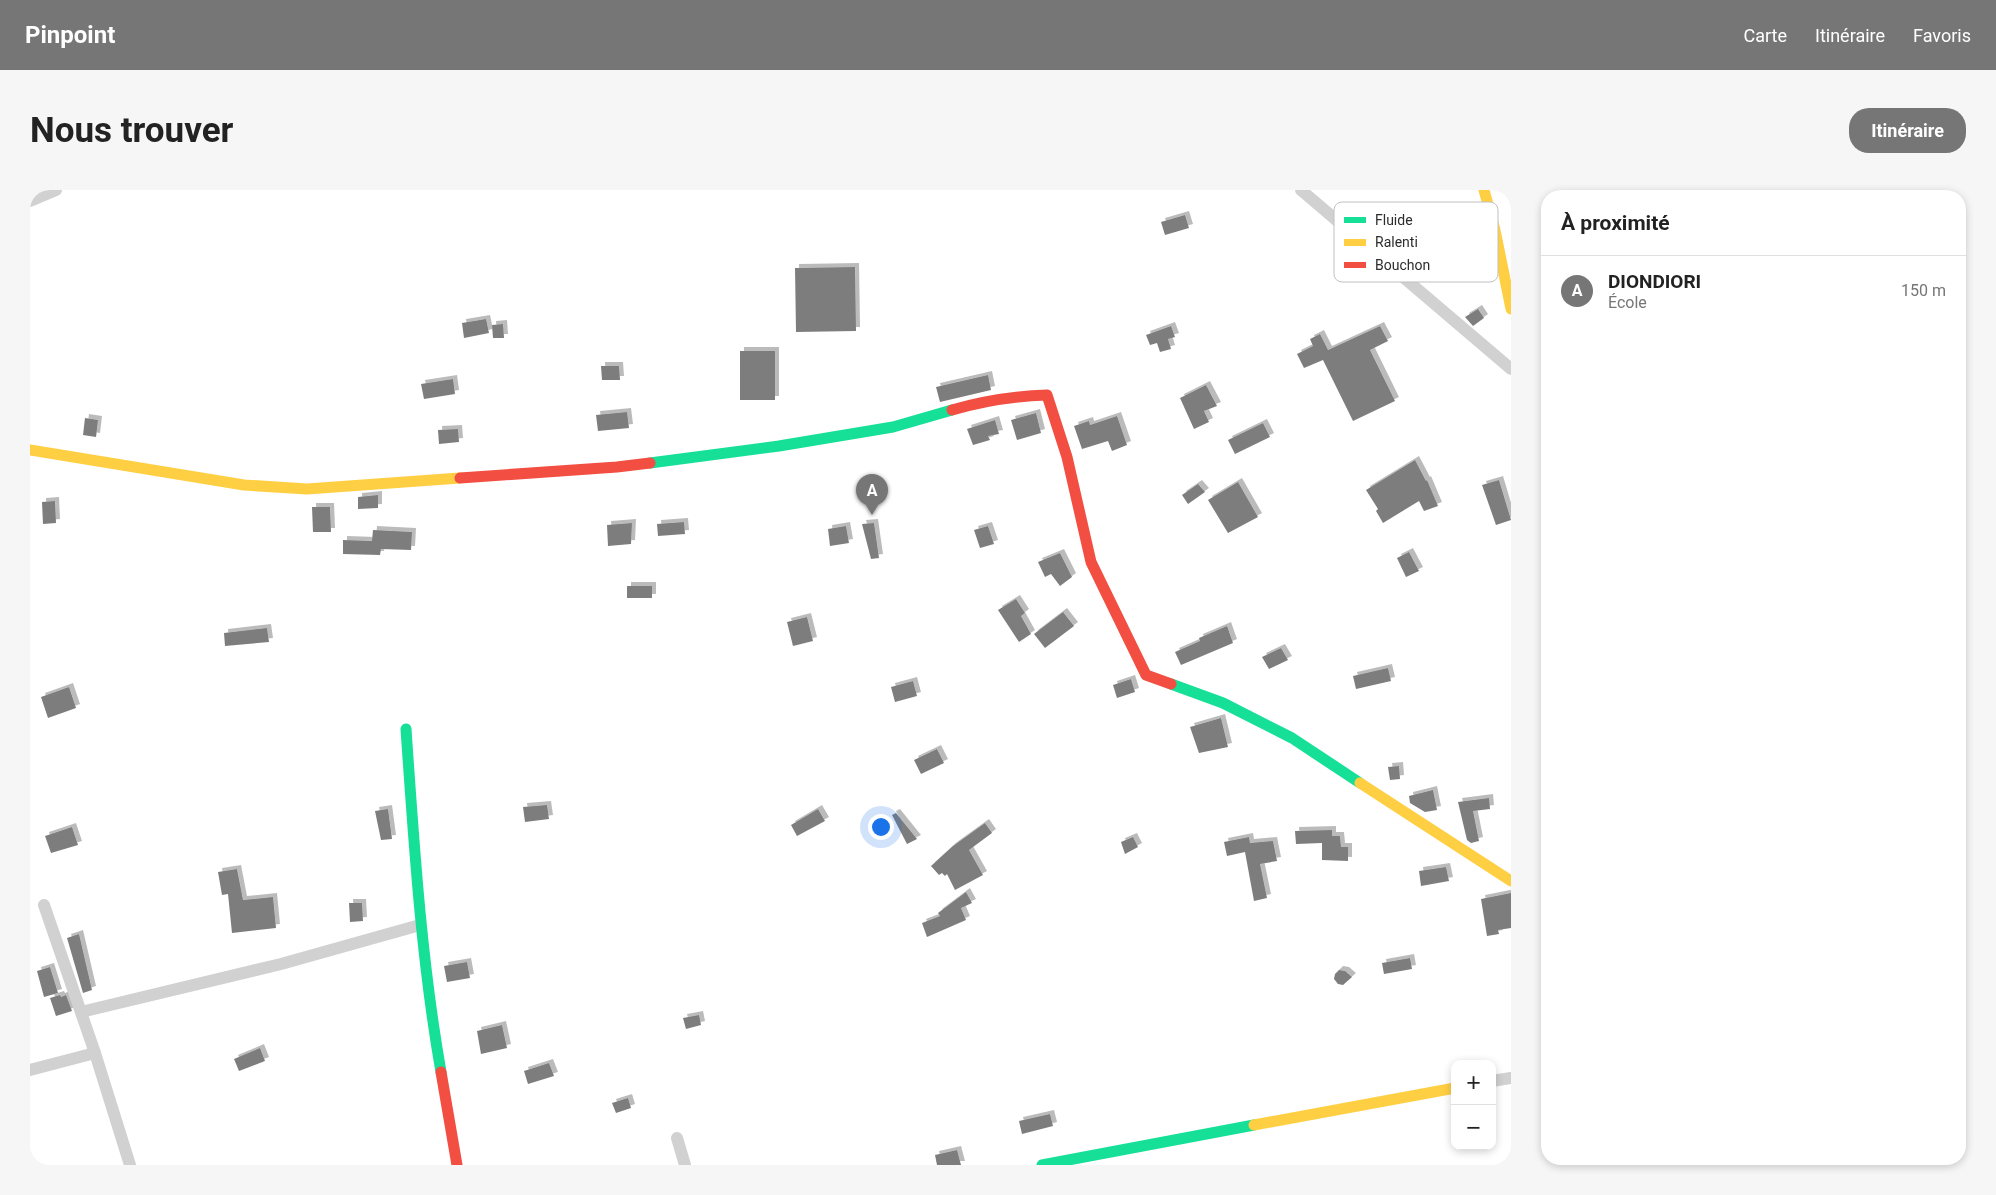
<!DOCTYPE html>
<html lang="fr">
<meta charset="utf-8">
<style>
body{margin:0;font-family:Roboto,sans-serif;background:#f6f6f6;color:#222}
.controls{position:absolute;right:15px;bottom:15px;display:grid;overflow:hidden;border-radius:10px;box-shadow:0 2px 8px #0003}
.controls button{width:45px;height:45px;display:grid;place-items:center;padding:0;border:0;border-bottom:1px solid #e0e0e0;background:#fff;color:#222;font:25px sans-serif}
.you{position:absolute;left:850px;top:636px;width:18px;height:18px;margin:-12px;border:4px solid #fff;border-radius:50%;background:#1a73e8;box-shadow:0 0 0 8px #1a73e833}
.badge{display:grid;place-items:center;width:32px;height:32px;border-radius:50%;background:#767676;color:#fff;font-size:16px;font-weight:700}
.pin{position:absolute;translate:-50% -41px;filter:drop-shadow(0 1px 2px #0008)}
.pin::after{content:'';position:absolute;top:26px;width:18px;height:15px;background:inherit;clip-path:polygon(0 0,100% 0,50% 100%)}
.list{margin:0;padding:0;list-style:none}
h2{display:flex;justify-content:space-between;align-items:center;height:65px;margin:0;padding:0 20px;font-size:21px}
h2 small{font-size:16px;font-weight:400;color:#767676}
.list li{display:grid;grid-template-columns:32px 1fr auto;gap:15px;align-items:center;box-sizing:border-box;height:70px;padding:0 20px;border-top:1px solid #e0e0e0}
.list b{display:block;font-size:19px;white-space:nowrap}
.list p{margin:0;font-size:16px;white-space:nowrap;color:#767676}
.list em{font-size:16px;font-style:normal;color:#767676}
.map{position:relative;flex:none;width:1481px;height:975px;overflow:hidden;border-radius:20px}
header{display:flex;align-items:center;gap:30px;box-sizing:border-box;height:70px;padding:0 25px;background:#767676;color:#fff}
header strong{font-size:24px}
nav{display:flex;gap:28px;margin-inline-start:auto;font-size:18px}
.intro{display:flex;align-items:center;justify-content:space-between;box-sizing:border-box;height:120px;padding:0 30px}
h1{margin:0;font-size:35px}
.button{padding:12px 22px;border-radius:20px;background:#767676;color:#fff;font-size:18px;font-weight:700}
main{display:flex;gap:30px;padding:0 30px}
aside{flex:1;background:#fff;border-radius:20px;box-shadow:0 2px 8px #0003}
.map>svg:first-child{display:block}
.building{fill:#7d7d7d;filter:url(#shadow)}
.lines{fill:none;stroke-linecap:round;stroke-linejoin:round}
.street{stroke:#d1d1d1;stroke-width:12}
.fast{stroke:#16e098;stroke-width:11}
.slow{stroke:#ffcf43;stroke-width:11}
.jam{stroke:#f24e42;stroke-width:11}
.key{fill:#fff;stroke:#c0c0c0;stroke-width:1}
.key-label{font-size:14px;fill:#2c2c2c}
</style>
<header>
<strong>Pinpoint</strong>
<nav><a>Carte</a><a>Itinéraire</a><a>Favoris</a></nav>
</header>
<div class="intro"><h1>Nous trouver</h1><a class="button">Itinéraire</a></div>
<main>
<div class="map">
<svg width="1481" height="975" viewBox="0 0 1481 975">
<defs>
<filter id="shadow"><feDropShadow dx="4" dy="-4" stdDeviation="0" flood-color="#0004"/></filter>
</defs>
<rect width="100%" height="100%" fill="#fff"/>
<!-- building -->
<g class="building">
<polygon points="1155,25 1159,38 1135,45 1131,32"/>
<polygon points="825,77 826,141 766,142 765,78"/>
<polygon points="1448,119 1454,128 1443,136 1435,127"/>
<polygon points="456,129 459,143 434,148 432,133"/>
<polygon points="473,134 474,148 463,148 462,135"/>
<polygon points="1141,136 1145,147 1138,149 1141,159 1130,162 1127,153 1120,155 1116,145"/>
<polygon points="1350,136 1358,151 1340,160 1365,211 1323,231 1293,170 1274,178 1267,164 1283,156 1280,149 1290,144 1298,160"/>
<rect x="710" y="161" width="35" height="49"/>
<polygon points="571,176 589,176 590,190 572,190"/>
<polygon points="958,185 961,200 910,212 906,197"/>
<polygon points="423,189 425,204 394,209 391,194"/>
<polygon points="1176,195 1187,216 1174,221 1179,232 1164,239 1150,208"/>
<polygon points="597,222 599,238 568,241 566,225"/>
<polygon points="1006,223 1011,243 987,250 981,230"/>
<polygon points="1087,226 1097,255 1082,261 1078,251 1052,259 1044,236 1059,231 1060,235"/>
<polygon points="55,228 68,230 66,247 53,245"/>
<polygon points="965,230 969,244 958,246 960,250 943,255 937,239"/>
<polygon points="1233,233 1240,247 1205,264 1198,250"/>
<polygon points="428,239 429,252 409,254 408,240"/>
<polygon points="1385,270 1396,291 1397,290 1408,316 1394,321 1389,311 1353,333 1346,321 1348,319 1336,300"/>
<polygon points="1469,290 1481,330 1466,335 1452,295"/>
<polygon points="1208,292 1228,327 1198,343 1178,310"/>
<polygon points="1168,294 1175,302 1158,314 1152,305"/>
<polygon points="348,305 348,318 328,319 328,307"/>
<polygon points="25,311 26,333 13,334 12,312"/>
<polygon points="282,317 300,317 301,342 283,342"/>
<polygon points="654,332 655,344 628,346 627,334"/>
<polygon points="602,333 601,354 578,356 577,335"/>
<polygon points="844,333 849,368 841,369 832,334"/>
<polygon points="816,336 819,353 800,356 798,339"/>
<polygon points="958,336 964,354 950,358 944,340"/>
<polygon points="343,340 382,342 381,360 351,359 350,365 313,364 313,350 342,351"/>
<polygon points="1379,362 1389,381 1376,387 1367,368"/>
<polygon points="1030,363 1042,387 1030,396 1021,384 1015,387 1008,372"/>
<rect x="597" y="396" width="25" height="12"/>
<polygon points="986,409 995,423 991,426 1001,444 989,452 968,420"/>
<polygon points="1033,422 1044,436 1015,458 1004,444"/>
<polygon points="777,427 783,451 763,456 757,432"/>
<polygon points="1197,436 1203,453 1151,475 1145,462 1170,451 1169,448"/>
<polygon points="237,438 239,452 195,456 194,443"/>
<polygon points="1251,458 1258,470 1239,479 1232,467"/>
<polygon points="1358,478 1361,491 1326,499 1323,486"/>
<polygon points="1101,489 1105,502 1087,508 1083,495"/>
<polygon points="883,491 887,506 865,512 861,497"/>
<polygon points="39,497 46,518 18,528 11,507"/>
<polygon points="1191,528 1198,557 1169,563 1160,537"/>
<polygon points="907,559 914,573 891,584 884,570"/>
<polygon points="1369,576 1370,589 1360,590 1358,577"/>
<polygon points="1403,600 1407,620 1395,622 1380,613 1379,606"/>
<polygon points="1459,608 1460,619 1443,621 1449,651 1441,653 1437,650 1428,612"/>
<polygon points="517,615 519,629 495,632 493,617"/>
<polygon points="358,619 362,649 351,650 345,621"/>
<polygon points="788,619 795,631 767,646 761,635"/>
<polygon points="866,623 887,649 877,654 862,625"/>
<polygon points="955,633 962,643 939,660 953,685 925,700 917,684 915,686 912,683 909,685 901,676 923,656"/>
<polygon points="42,637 48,655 21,663 15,646"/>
<polygon points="1302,640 1302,646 1310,646 1311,657 1318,657 1318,671 1292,670 1292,653 1266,654 1265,641"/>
<polygon points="1103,647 1108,657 1095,664 1091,652"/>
<polygon points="1219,647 1220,653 1243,651 1247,671 1230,674 1237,708 1224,711 1215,662 1197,666 1194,652"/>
<polygon points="1416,677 1419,691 1391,696 1389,681"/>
<polygon points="207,679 213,710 243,707 246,738 202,743 198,704 192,705 188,682"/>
<polygon points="936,702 942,713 931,718 936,730 897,747 892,733 910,726 908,723"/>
<polygon points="1481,703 1481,738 1468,740 1469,744 1457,746 1451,709"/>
<polygon points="319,713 332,713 333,731 320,732"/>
<polygon points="49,744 62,800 53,803 37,748"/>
<polygon points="1380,768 1382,779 1354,784 1352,773"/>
<polygon points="437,772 440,788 417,792 414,776"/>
<polygon points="20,777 28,803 14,807 7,781"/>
<polygon points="1309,780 1315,781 1322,787 1313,795 1308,794 1304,789 1305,784"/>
<polygon points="30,805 31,807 36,805 42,821 26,826 20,808"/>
<polygon points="669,825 671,835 656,839 653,828"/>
<polygon points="472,835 477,858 451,864 447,841"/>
<polygon points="230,858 235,871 209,881 204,869"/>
<polygon points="519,873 524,886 498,894 494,881"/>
<polygon points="598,908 601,918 586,923 582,913"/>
<polygon points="1020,924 1023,936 992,944 989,931"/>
<polygon points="927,960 931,975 907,975 905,965"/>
</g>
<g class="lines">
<!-- street -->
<g class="street">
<polyline points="1271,0 1481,179"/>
<polyline points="0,11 26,0"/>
<polyline points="14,715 65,863 100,975"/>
<polyline points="51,822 251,774 390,735"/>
<polyline points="0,880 65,863"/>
<polyline points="1462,891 1481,888"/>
<polyline points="647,948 655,975"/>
</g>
<!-- fast -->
<g class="fast">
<polyline points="620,273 749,256 863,237 922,220"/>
<polyline points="1141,494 1193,513 1262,548 1330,593"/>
<path d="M376 539C384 654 391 768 411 882"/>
<polyline points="1012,975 1224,935"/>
</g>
<!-- slow -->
<g class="slow">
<polyline points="1454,0 1465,40 1481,119"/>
<polyline points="0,260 214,295 277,299 430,288"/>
<polyline points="1330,593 1481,691"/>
<polyline points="1224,935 1425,898"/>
</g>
<!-- jam -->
<g class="jam">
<path d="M922 220C953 211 985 206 1017 205L1037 267 1061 372 1116 485 1141 494"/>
<polyline points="430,288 587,277 620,273"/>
<polyline points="411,882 427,975"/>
</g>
</g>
<!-- legend -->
<rect x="1304" y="12" width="164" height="80" rx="8" class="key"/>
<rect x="1314" y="27" width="22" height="6" fill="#16e098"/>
<rect x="1314" y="49" width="22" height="7" fill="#ffcf43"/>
<rect x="1314" y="72" width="22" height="6" fill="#f24e42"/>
<g class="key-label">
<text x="1345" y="35">Fluide</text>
<text x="1345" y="57">Ralenti</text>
<text x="1345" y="80">Bouchon</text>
</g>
</svg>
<div class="controls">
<button>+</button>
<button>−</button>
</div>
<div class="you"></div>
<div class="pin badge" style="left:842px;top:325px">A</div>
</div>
<aside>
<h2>À proximité<small></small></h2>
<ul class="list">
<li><span class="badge">A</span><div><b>DIONDIORI</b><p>École</p></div><em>150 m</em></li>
</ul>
</aside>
</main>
